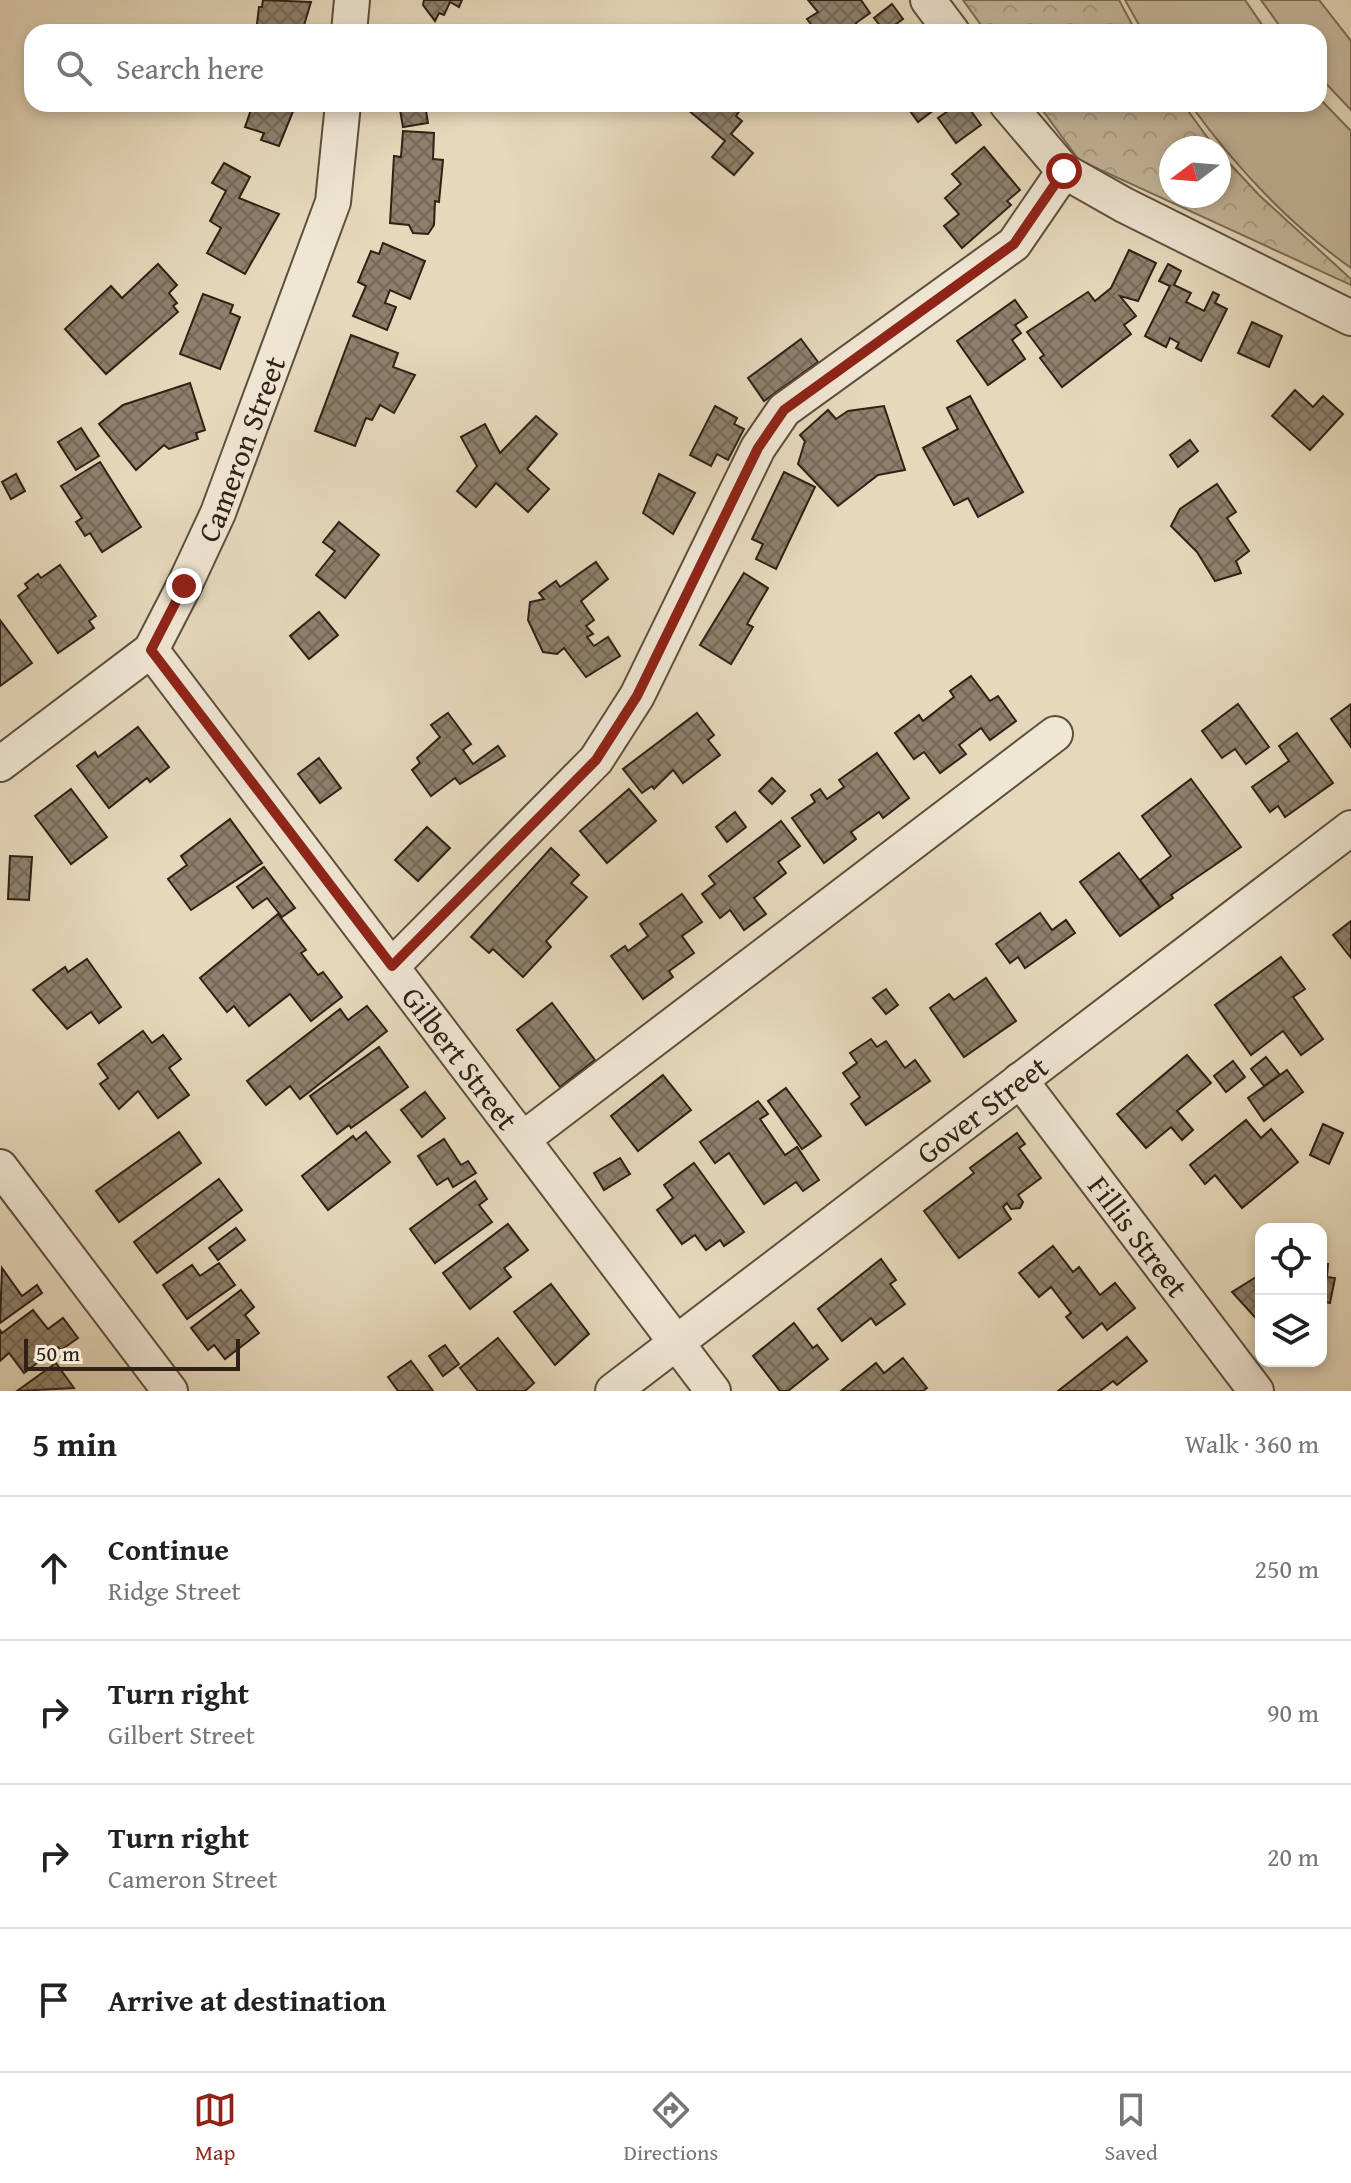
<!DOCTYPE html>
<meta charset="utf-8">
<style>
body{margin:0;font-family:"Gentium Book Plus",serif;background:#f2f2f2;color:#222}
.controls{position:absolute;right:24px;bottom:24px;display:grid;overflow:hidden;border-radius:16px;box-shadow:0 4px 12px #0003}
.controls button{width:72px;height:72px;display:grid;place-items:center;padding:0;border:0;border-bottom:2px solid #e0e0e0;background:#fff;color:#222;font:40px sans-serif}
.compass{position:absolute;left:1159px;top:136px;width:72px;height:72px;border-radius:50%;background:#fff;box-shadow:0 4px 12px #0003;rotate:254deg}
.scale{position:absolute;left:24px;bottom:20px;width:216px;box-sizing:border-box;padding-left:8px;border:4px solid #2f2116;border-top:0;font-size:22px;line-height:28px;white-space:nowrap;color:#2f2116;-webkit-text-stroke:6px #efe6d3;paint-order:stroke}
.stop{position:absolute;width:24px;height:24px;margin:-18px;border:6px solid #8f2418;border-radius:50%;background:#fff}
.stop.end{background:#8f2418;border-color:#fff;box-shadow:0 2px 8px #0008}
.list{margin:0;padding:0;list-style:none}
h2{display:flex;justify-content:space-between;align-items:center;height:104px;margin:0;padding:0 32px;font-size:34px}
h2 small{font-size:26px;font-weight:400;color:#767676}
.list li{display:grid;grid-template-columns:52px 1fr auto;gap:24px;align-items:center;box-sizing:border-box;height:144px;padding:0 32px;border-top:2px solid #e0e0e0}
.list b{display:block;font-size:30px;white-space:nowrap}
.list p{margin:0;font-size:26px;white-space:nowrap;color:#767676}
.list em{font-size:26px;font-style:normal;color:#767676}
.icon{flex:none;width:44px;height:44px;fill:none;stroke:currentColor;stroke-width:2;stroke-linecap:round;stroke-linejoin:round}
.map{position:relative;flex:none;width:1351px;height:1391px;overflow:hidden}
.search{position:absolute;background:#fff;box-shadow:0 4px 12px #0003;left:24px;right:24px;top:24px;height:88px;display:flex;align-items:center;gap:20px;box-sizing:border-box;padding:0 28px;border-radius:24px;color:#767676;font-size:30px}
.sheet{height:680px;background:#fff}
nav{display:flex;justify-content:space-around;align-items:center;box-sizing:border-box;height:112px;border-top:2px solid #e0e0e0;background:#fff;font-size:22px;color:#767676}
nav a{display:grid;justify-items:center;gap:4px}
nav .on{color:#8f2418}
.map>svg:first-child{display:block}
.park{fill:url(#park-crowns);stroke:#7b6d5a;stroke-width:2}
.pitch{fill:#c7b99f;stroke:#7b6d5a;stroke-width:2}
.building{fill:url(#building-cross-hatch);stroke:#2f2116;stroke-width:2}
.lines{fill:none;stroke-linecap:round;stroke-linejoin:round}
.minor-casing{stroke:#5d4f3f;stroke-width:38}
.minor{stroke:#efe6d3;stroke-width:34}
.route{stroke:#8f2418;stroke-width:10}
.labels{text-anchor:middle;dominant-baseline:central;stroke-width:8;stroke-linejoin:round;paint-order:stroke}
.street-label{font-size:30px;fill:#2f2116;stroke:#efe6d3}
</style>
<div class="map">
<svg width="1351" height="1391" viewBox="0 0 1351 1391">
<defs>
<pattern id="park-crowns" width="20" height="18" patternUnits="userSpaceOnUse" patternTransform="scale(2)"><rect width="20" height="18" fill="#c7b99f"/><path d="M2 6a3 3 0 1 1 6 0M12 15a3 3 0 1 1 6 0" fill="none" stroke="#ab9f88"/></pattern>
<pattern id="building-cross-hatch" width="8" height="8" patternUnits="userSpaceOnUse" patternTransform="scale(2)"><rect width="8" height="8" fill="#8e806c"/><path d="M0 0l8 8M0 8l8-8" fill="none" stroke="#746858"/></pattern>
</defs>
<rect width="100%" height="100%" fill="#e6d8bb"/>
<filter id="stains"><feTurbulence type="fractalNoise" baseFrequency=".0025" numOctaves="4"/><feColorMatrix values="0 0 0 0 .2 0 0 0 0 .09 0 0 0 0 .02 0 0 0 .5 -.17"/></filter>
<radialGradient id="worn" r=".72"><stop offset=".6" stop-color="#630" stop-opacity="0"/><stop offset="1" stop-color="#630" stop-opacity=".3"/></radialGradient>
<!-- park -->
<g class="park">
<polygon points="963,0 1119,0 1136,32 986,32"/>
<polygon points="1038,104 1183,104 1215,148 1171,148 1171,196 1219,196 1219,152 1259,195 1351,279 1351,285 1079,160"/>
</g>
<!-- pitch -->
<g class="pitch">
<polygon points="1125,0 1245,0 1267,32 1143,32"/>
<polygon points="1261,0 1319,0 1351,41 1351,110 1319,76 1319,32 1284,32"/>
<path d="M1319 98 1351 131V268C1289 224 1234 165 1190 104H1319Z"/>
</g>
<!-- building -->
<g class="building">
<polygon points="263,0 311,2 302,32 256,32 259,7 262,7"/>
<polygon points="424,0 462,0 459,7 450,2 444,15 439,13 435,21 423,5"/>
<polygon points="808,0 861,0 870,13 856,23 860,32 824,32 822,29 817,32 807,19 818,12"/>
<polygon points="892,4 903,19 885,32 874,18"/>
<polygon points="253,104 296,104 279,146 261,140 264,133 245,127"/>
<polygon points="399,104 431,104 425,105 428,123 403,127"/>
<polygon points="681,104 738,104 741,109 736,116 742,121 731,134 753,153 734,175 712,157 725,141"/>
<polygon points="905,104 942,104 918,122"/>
<polygon points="958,104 966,104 981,125 956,143 938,118"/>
<polygon points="403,131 434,133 433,159 443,160 439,202 435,201 434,225 428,234 413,233 409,225 390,223 394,156 401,157"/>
<polygon points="984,147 1020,190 1007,201 1011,205 962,248 944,226 959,214 945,198 961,184 952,174"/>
<polygon points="224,163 250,177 239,198 279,214 245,274 207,253 221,228 210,221 226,191 212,183"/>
<polygon points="383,243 425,261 410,299 390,290 385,303 396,307 387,330 353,316 366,286 358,282 371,251 379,254"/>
<polygon points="1129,250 1156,263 1138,301 1120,296 1136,316 1124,325 1131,334 1062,387 1040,358 1044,355 1027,332 1088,292 1095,301 1111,288"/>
<polygon points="158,264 177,285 169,293 177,303 173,306 178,312 106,374 65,329 111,286 122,298"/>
<polygon points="1168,264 1181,271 1174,285 1191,293 1186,302 1204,311 1213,292 1219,295 1215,303 1227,309 1201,361 1176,348 1179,343 1170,338 1166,347 1145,336 1170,286 1159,281"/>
<polygon points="203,294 233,305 230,313 240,317 220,369 180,354"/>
<polygon points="1015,300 1027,317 1015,325 1021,333 1012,340 1025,359 988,385 957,341"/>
<polygon points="1252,322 1282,336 1269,367 1238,353"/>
<polygon points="351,335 398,353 393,367 415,375 394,413 380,405 372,420 366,418 355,446 315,431"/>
<polygon points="801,339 818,362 764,401 748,378"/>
<polygon points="190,383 205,430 196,433 198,439 169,449 164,445 136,470 99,424 123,405"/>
<polygon points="1295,390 1313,407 1323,396 1343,414 1310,450 1272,416"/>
<polygon points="970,396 1023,492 978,517 968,498 954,505 923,448 958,429 947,408"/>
<polygon points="715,406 737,418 734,424 744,429 728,460 717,454 711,466 690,455"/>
<polygon points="884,406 905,470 878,475 838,506 798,464 805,441 800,435 828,410 836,419 848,411"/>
<polygon points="536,416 557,434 527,469 549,489 528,512 496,483 476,507 457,491 477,466 461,437 485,424 500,453"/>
<polygon points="81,428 99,456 76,470 58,442"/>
<polygon points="1190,440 1198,451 1178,467 1170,455"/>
<polygon points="100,462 141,527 102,552 90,533 85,536 76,522 82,518 61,486"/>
<polygon points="784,472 815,487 776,569 756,559 763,544 752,539"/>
<polygon points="16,474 25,491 11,499 2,482"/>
<polygon points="659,474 695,493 673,534 643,513"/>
<polygon points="1217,484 1236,512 1227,518 1249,551 1236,561 1241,573 1215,581 1197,552 1171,526 1180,509"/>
<polygon points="339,522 379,555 345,598 316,575 335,551 323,542"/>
<polygon points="596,562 608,579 581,601 594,620 586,626 593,634 587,637 594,646 608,637 620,656 586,677 564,648 557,654 543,652 528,620 530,602 544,599 539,593 556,581 560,587"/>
<polygon points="60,565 96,616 89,621 94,628 58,653 18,596 28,588 25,584 38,574 41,578"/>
<polygon points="744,573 768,588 747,624 753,627 731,664 700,645"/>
<polygon points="319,612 338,635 309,659 290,636"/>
<polygon points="0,620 32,663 0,686"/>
<polygon points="971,676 990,701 998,696 1016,721 990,740 981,728 959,745 966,754 940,773 924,752 914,759 895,733 919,715 923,721 954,697 950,691"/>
<polygon points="1238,704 1269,747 1246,764 1235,749 1222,758 1202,731"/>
<polygon points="1351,704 1351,747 1331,719"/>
<polygon points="448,713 471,744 463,750 473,764 498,746 505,756 460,784 455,778 431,796 412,770 420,763 417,758 440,737 431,725"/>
<polygon points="697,713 714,735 708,740 720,755 683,783 673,770 654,789 652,786 642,793 623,769"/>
<polygon points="138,727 169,767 150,782 147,778 109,808 77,766 95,752 98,757"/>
<polygon points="1297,733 1333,783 1285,817 1278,806 1270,812 1252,787 1289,761 1279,746"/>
<polygon points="877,753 909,798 883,818 879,812 851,832 856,839 824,863 792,818 815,802 811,795 820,789 827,799 844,787 839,780"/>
<polygon points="319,758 341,788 320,803 298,774"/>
<polygon points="772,778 785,791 772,804 759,791"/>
<polygon points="1191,779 1241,847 1171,895 1173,898 1160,907 1140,880 1171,856 1142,816"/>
<polygon points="71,789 107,837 71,864 35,816"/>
<polygon points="629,789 656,821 607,863 580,831"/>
<polygon points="735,812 746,827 727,842 716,827"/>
<polygon points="230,819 262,863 191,910 168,879 187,865 181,856"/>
<polygon points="781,821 800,846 778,862 786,873 754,898 766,914 744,930 730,910 720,918 702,894 715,884 709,876"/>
<polygon points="427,827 450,848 418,881 395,860"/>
<polygon points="551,848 579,875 571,883 587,897 546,941 551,947 523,977 493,949 489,953 471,937"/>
<polygon points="1119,853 1160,907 1120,936 1080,882"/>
<polygon points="10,856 32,857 29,900 8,899"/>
<polygon points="264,867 295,908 282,917 267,898 253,908 237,887"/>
<polygon points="682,894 702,922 682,936 694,953 669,971 673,977 643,999 611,956 625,946 628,951 648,936 640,924"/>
<polygon points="1040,913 1052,930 1066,920 1075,933 1025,968 1018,957 1010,963 996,944"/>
<polygon points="278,914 306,950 301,953 318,975 323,972 342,997 311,1021 290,994 249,1026 234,1006 227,1012 200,978"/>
<polygon points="1351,921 1351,958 1333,935"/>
<polygon points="1281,957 1305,989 1293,997 1323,1039 1301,1055 1283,1031 1251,1055 1215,1005"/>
<polygon points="87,959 121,1007 99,1023 91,1012 67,1029 33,990 65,967 68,972"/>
<polygon points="986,978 1016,1021 964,1057 930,1008 949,994 954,1000"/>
<polygon points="886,989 898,1005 886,1014 873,998"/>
<polygon points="552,1003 595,1060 560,1087 517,1030"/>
<polygon points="367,1006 387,1031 300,1099 290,1086 266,1105 247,1081 340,1009 348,1020"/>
<polygon points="143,1031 152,1043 163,1035 181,1059 169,1068 189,1095 158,1118 138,1091 119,1109 100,1084 108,1078 98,1064"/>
<polygon points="871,1039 877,1047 886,1041 905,1068 915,1060 930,1081 866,1125 851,1104 860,1097 843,1073 857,1063 850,1053"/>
<polygon points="379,1047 408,1087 351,1128 349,1125 337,1134 310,1096"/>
<polygon points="1187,1055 1211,1083 1177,1111 1193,1130 1182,1140 1171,1127 1146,1148 1117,1114"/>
<polygon points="1266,1057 1280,1075 1264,1086 1251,1069"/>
<polygon points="1233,1061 1245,1077 1226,1092 1214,1076"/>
<polygon points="1287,1070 1303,1092 1264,1121 1248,1098"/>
<polygon points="663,1075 691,1110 638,1151 611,1116"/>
<polygon points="786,1088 821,1136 802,1149 768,1101"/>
<polygon points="425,1092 445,1118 422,1137 401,1110"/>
<polygon points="758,1101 768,1114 760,1119 785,1155 797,1147 819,1180 803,1191 796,1182 764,1204 729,1153 715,1163 700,1142"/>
<polygon points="1246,1120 1261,1138 1271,1129 1298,1162 1242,1208 1215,1175 1205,1184 1190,1165"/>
<polygon points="1323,1124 1343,1133 1329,1164 1310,1155"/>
<polygon points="179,1132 201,1163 119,1222 96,1191"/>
<polygon points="366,1132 390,1162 328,1210 302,1176 353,1136 356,1140"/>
<polygon points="1017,1133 1025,1144 1019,1148 1041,1178 1018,1195 1023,1202 1020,1208 1011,1209 1007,1203 1003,1207 1011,1219 959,1258 924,1211 974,1173 970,1168"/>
<polygon points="444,1139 461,1165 468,1161 476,1173 453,1187 448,1178 437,1185 418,1156"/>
<polygon points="620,1158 630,1174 604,1190 594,1173"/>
<polygon points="694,1163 744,1232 724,1246 720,1240 706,1250 695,1235 682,1244 657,1210 673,1198 664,1185"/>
<polygon points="219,1179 242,1210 157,1273 134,1242"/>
<polygon points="475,1181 487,1199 479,1205 492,1222 435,1263 410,1229"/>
<polygon points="508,1224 528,1250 504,1268 511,1277 470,1309 443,1273"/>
<polygon points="236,1228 245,1240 218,1260 209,1248"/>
<polygon points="1053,1246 1073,1272 1079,1267 1100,1295 1115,1283 1135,1308 1107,1330 1102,1323 1083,1338 1066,1317 1071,1313 1051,1287 1039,1297 1019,1273"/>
<polygon points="881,1259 896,1280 890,1284 905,1304 876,1325 871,1318 842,1341 818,1309"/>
<polygon points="219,1263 235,1285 187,1319 163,1285 192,1265 200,1276"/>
<polygon points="1321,1264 1328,1264 1327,1277 1335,1278 1330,1303 1321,1301"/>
<polygon points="2,1268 22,1296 37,1285 42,1293 0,1323"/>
<polygon points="1261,1274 1261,1324 1232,1292"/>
<polygon points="551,1284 589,1334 555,1365 514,1312"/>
<polygon points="241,1290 254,1307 245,1315 259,1333 225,1359 214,1345 208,1350 191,1328"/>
<polygon points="33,1310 48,1329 63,1318 78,1338 61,1350 58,1347 24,1373 9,1353 0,1361 0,1330 2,1333"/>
<polygon points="794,1323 813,1348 817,1345 828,1359 788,1391 780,1391 753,1356"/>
<polygon points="1127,1337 1147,1361 1117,1385 1113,1381 1100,1391 1058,1391"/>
<polygon points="498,1338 534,1383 525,1391 478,1391 460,1368"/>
<polygon points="445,1345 459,1364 443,1376 429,1356"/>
<polygon points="903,1358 927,1388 923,1391 841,1391 876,1363 884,1373"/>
<polygon points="411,1361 428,1384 433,1391 398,1391 388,1377"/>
<polygon points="56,1363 74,1388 17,1391"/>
</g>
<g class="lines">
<defs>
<g id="minor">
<polyline points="928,0 952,32"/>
<polyline points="349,32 352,0"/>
<polyline points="1007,104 1064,171 1124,205 1351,318"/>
<path id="s1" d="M151 650 713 1391"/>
<path id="s2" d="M0 764 151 650 184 586 218 513 333 202 343 104"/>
<polyline points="392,966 596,760 637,696 758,448 784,410 1014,244 1064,171"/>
<path id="s3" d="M1020 1080 1256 1391"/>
<polyline points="523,1139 1055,734"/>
<polyline points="0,1167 170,1391"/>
<path id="s4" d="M613 1391 1351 828"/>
</g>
</defs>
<!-- minor casing -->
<use href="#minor" class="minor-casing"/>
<!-- minor -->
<use href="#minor" class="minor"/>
</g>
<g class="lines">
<!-- route -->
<polyline class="route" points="184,586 151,650 392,966 596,760 637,696 758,448 784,410 1014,244 1064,171"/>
</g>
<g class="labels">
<!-- street labels -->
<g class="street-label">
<text stroke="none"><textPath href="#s2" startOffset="410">Cameron Street</textPath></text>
<text stroke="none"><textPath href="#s1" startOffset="512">Gilbert Street</textPath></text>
<text stroke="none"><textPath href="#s4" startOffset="464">Gover Street</textPath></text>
<text stroke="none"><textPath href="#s3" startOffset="196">Fillis Street</textPath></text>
</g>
</g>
<rect width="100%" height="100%" filter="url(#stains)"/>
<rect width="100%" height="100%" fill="url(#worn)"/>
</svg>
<div class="controls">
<button><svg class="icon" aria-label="locate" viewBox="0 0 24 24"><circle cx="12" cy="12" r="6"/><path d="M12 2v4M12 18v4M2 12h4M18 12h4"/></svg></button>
<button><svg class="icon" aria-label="layers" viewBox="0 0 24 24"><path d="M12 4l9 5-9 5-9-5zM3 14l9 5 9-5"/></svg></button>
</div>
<svg class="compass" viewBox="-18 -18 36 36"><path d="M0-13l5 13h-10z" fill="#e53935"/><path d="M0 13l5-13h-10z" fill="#767676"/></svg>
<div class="scale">50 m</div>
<div class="stop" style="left:1064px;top:171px"></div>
<div class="stop end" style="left:184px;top:586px"></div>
<div class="search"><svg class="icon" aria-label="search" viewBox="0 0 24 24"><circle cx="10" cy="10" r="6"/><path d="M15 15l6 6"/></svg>Search here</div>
</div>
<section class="sheet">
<h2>5 min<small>Walk · 360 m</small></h2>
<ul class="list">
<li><svg class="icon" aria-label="ahead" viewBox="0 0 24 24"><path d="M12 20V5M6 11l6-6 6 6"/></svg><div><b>Continue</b><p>Ridge Street</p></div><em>250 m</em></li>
<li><svg class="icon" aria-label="right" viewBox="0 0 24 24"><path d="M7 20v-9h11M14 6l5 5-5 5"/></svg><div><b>Turn right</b><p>Gilbert Street</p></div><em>90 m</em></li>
<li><svg class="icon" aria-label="right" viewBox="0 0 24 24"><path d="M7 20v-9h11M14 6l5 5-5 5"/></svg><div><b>Turn right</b><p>Cameron Street</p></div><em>20 m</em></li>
<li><svg class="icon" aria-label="arrive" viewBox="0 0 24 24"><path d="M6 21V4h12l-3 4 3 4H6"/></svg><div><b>Arrive at destination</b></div></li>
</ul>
</section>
<nav>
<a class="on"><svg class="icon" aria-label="map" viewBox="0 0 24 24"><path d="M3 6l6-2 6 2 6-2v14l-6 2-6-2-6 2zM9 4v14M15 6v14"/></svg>Map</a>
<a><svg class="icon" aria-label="directions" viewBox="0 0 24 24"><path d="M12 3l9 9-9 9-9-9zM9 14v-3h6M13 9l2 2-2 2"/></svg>Directions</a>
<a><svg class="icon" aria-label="saved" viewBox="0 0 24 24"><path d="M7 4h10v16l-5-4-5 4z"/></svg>Saved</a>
</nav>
